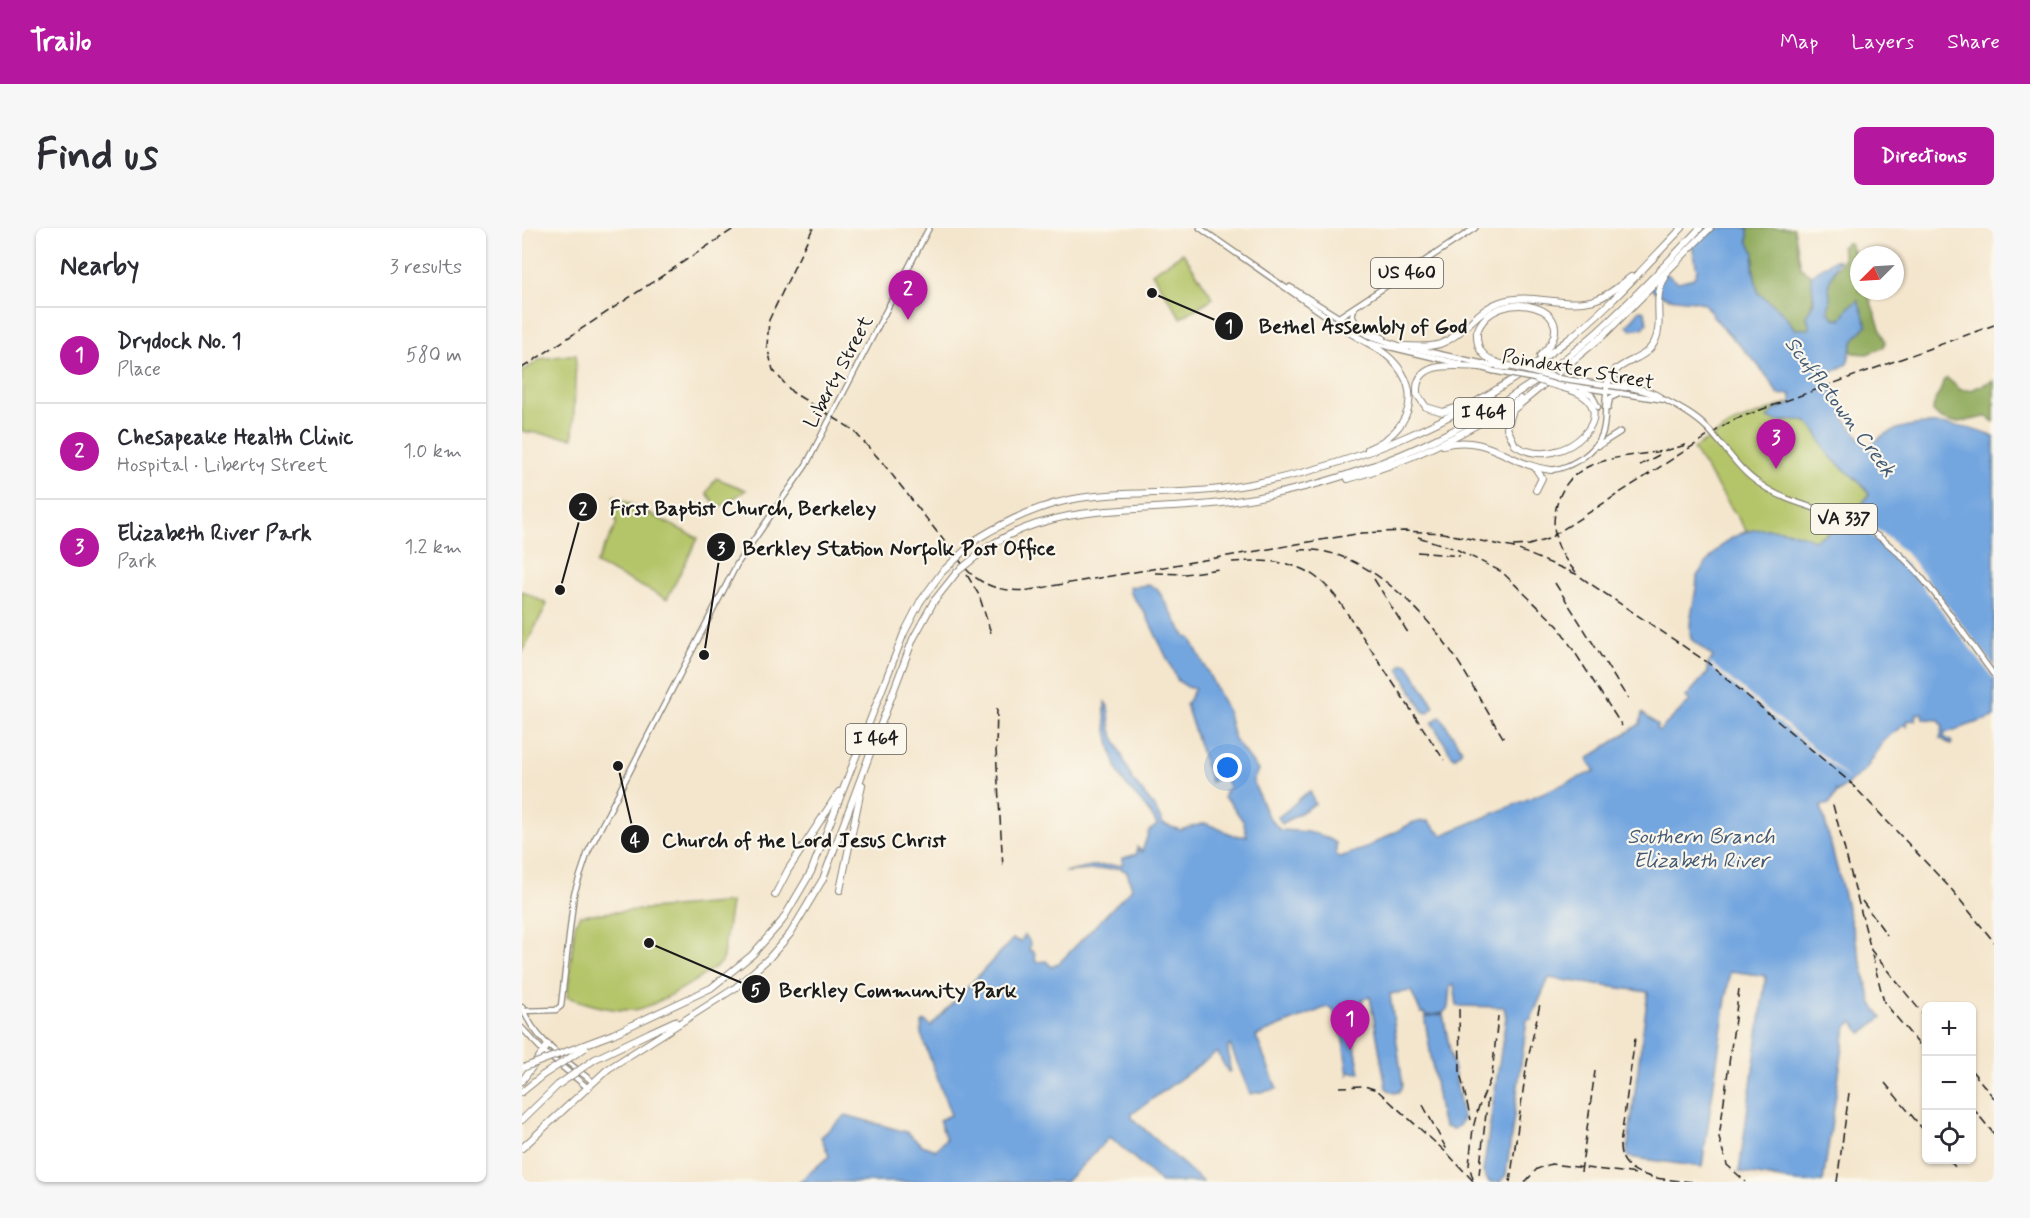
<!DOCTYPE html>
<meta charset="utf-8">
<style>
body{margin:0;font-family:Mynerve,sans-serif;background:#f7f7f7;color:#2b2b33}
.controls{position:absolute;right:18px;bottom:18px;display:grid;overflow:hidden;border-radius:9px;box-shadow:0 2px 4px #0004}
.controls button{width:54px;height:54px;display:grid;place-items:center;padding:0;border:0;border-bottom:2px solid #e1e1e2;background:#fff;color:#2b2b33;font:30px sans-serif}
.compass{position:absolute;left:1328px;top:18px;width:54px;height:54px;border-radius:50%;background:#fff;box-shadow:0 2px 4px #0004;rotate:246deg}
.you{position:absolute;left:706px;top:540px;width:21px;height:21px;margin:-15px;border:4px solid #fff;border-radius:50%;background:#1a73e8;box-shadow:0 0 0 9px #1a73e833}
.badge{display:grid;place-items:center;width:39px;height:39px;border-radius:50%;background:#b5179e;color:#fff;font-size:20px;font-weight:700}
.pin{position:absolute;translate:-50% -50px;filter:drop-shadow(0 2px 3px #0008)}
.pin::after{content:'';position:absolute;top:32px;width:21px;height:18px;background:inherit;clip-path:polygon(0 0,100% 0,50% 100%)}
.list{margin:0;padding:0;list-style:none}
h2{display:flex;justify-content:space-between;align-items:center;height:78px;margin:0;padding:0 24px;font-size:26px}
h2 small{font-size:20px;font-weight:400;color:#7c7c81}
.list li{display:grid;grid-template-columns:39px 1fr auto;gap:18px;align-items:center;box-sizing:border-box;height:96px;padding:0 24px;border-top:2px solid #e1e1e2}
.list b{display:block;font-size:22px;white-space:nowrap}
.list p{margin:0;font-size:20px;white-space:nowrap;color:#7c7c81}
.list em{font-size:20px;font-style:normal;color:#7c7c81}
.icon{flex:none;width:33px;height:33px;fill:none;stroke:currentColor;stroke-width:2;stroke-linecap:round;stroke-linejoin:round}
.map{position:relative;flex:none;width:1472px;height:954px;overflow:hidden;border-radius:9px}
header{display:flex;align-items:center;gap:36px;box-sizing:border-box;height:84px;padding:0 30px;background:#b5179e;color:#fff}
header strong{font-size:28px}
nav{display:flex;gap:33px;margin-inline-start:auto;font-size:21px}
.intro{display:flex;align-items:center;justify-content:space-between;box-sizing:border-box;height:144px;padding:0 36px}
h1{margin:0;font-size:42px}
.button{padding:15px 27px;border-radius:9px;background:#b5179e;color:#fff;font-size:21px;font-weight:700}
main{display:flex;gap:36px;padding:0 36px}
aside{flex:1;background:#fff;border-radius:9px;box-shadow:0 2px 4px #0004}
.map>svg:first-child{display:block}
.green{fill:#b4c467;stroke:#687042;stroke-width:1.5}
.forest{fill:#8faa5c;stroke:#56633c;stroke-width:1.5}
.water{fill:#73a6df;stroke:#48617e;stroke-width:1.5}
.pier{fill:#f4e6cd}
.lines{fill:none;stroke-linecap:round;stroke-linejoin:round}
.major-casing{stroke:#888174;stroke-width:7}
.highway-casing{stroke:#888174;stroke-width:8}
.major{stroke:#fff;stroke-width:4.5}
.highway{stroke:#fff;stroke-width:6}
.rail{stroke:#1c1c1c;stroke-width:1.5;stroke-dasharray:9 4.5;stroke-linecap:butt}
.major-bridge-casing{stroke:#888174;stroke-width:7;stroke-linecap:butt}
.highway-bridge-casing{stroke:#888174;stroke-width:8;stroke-linecap:butt}
.major-bridge{stroke:#fff;stroke-width:4.5}
.highway-bridge{stroke:#fff;stroke-width:6}
.labels{text-anchor:middle;dominant-baseline:central;stroke-width:4.5;stroke-linejoin:round;paint-order:stroke}
.shield{fill:#fbf7ec;stroke:#5f5e5a;stroke-width:1.5}
.shield-label{font-size:18px;font-weight:bold;fill:#1c1c1c}
.street-label{font-size:20px;fill:#1c1c1c;stroke:#fbf7ec}
.water-label{font-size:21px;font-style:italic;fill:#435a74;stroke:#fbf7ec}
.leader{fill:none;stroke:#1c1c1c;stroke-width:2}
.callout-dot{fill:#1c1c1c;stroke:#fbf7ec;stroke-width:2}
.mark-label{font-size:18px;text-anchor:middle;font-weight:bold;fill:#fff}
.callout-label{font-size:21px;text-anchor:middle;font-weight:bold;fill:#1c1c1c;stroke:#fbf7ec;stroke-width:4.5;stroke-linejoin:round;paint-order:stroke}
</style>
<header>
<strong>Trailo</strong>
<nav><a>Map</a><a>Layers</a><a>Share</a></nav>
</header>
<div class="intro"><h1>Find us</h1><a class="button">Directions</a></div>
<main>
<aside>
<h2>Nearby<small>3 results</small></h2>
<ul class="list">
<li><span class="badge">1</span><div><b>Drydock No. 1</b><p>Place</p></div><em>580 m</em></li>
<li><span class="badge">2</span><div><b>Chesapeake Health Clinic</b><p>Hospital · Liberty Street</p></div><em>1.0 km</em></li>
<li><span class="badge">3</span><div><b>Elizabeth River Park</b><p>Park</p></div><em>1.2 km</em></li>
</ul>
</aside>
<div class="map">
<svg width="1472" height="954" viewBox="0 0 1472 954">
<rect width="100%" height="100%" fill="#fbf7ec"/>
<filter id="ink" filterUnits="userSpaceOnUse"><feTurbulence type="fractalNoise" baseFrequency=".0167" numOctaves="2"/><feDisplacementMap in="SourceGraphic" scale="12" xChannelSelector="R" yChannelSelector="G"/><feConvolveMatrix kernelMatrix="1 2 1 2 8 2 1 2 1" color-interpolation-filters="sRGB"/></filter>
<filter id="wash" filterUnits="userSpaceOnUse"><feTurbulence type="fractalNoise" baseFrequency=".008" numOctaves="4" result="noise"/><feDisplacementMap in="SourceGraphic" scale="24" xChannelSelector="R" yChannelSelector="G"/><feGaussianBlur stdDeviation="1.35" result="paint"/><feColorMatrix in="noise" values="0 0 0 0 0 0 0 0 0 0 0 0 0 0 0 0 0 1.4 0 .05"/><feComposite in="paint" operator="in"/></filter>
<g filter="url(#wash)">
<rect width="100%" height="100%" fill="#f4e6cd"/>
<!-- green -->
<g class="green">
<polygon points="661,25 691,70 659,90 630,45"/>
<polygon points="54,126 51,210 0,203 0,144 19,131"/>
<path d="M1265 175C1296 198 1328 233 1349 267L1335 303 1331 306 1293 313 1227 307 1171 221 1210 196Z"/>
<polygon points="194,250 224,262 196,281 185,265"/>
<polygon points="92,268 176,310 145,371 74,336 94,297"/>
<polygon points="0,363 25,376 0,425"/>
<path d="M209 674 200 734C184 747 129 782 110 782 88 783 66 776 45 769L53 696 58 687Z"/>
</g>
<!-- forest -->
<g class="forest">
<path d="M1226 0H1272L1279 40 1289 47C1292 63 1293 72 1285 87L1288 102 1273 101 1259 83 1236 65 1231 39 1233 31 1226 13Z"/>
<path d="M1324 15H1328L1337 41V63H1345L1363 114 1361 120 1345 126 1331 125 1327 118 1335 105 1341 102 1336 72 1325 81 1319 92 1312 90 1305 83C1309 73 1304 64 1307 54 1311 40 1327 35 1319 19Z"/>
<path d="M1425 150 1439 162H1449L1472 152V194L1465 189C1446 191 1428 202 1411 184 1410 172 1420 165 1421 153Z"/>
</g>
<!-- water -->
<g class="water">
<path d="M1177 0H1226V13L1232 24 1231 39 1236 65 1259 83 1273 101H1288L1285 87 1292 73 1289 47 1312 32H1317L1307 54 1308 74 1306 83 1312 90 1319 92 1325 81 1336 72 1345 97C1327 116 1332 112 1325 136L1312 143 1303 154 1318 174 1322 190 1345 219C1352 215 1358 209 1365 205 1399 190 1439 195 1472 209V489L1423 505 1422 509 1430 514 1429 517 1418 510 1421 499 1417 492 1401 491 1400 485 1394 486 1393 492 1384 493 1385 499 1382 497 1363 511 1344 541 1316 564 1313 562 1315 565 1307 576 1299 578 1350 776 1360 789 1340 805 1331 794 1324 799 1301 954H1277L1217 944 1244 748 1208 743 1180 939 1106 929 1105 925 1126 764 1027 750 1009 791 1005 792 984 947 978 954H967L961 944 984 789 982 779 935 778 932 757 928 758 926 780 921 785 904 788 903 785H899L889 763 868 766 881 858 877 864 871 865 864 860 848 769 840 771 841 781 832 783 831 791H828L838 845 828 844 826 847 818 793 814 792 811 781 805 779 734 808 755 861 728 866 708 817 706 819 708 843 706 844 695 824 610 886V890L681 954H639L588 909 544 954H277L307 928 299 909 324 887 384 904 400 917 413 922 424 911 417 892 429 887 399 806 400 795 403 793 409 798 491 711 499 714 502 707C508 711 509 716 507 722L512 724 514 734 524 733 530 739 537 735 610 660 605 644 598 640 542 644 569 638 600 637 601 630 615 626V619L620 624 627 603 635 597C628 580 612 568 601 553 591 539 581 491 583 474L586 478 589 502 610 551 633 580 641 596 658 602 683 595 714 608H725L721 593 706 572 702 570 703 563 708 560 701 547 689 554 664 477 673 460H667L656 453 623 385 608 365 607 359 626 357 635 360 663 408 669 411 705 482 712 511 736 542 731 553 745 587 758 602C781 603 795 603 814 615V627L818 629 841 621 892 594 906 593 920 607 1073 543 1065 531 1118 496 1120 485 1136 497 1134 500 1137 503 1168 473 1164 469 1186 444 1185 438 1191 429 1169 411C1165 390 1175 369 1175 348 1185 334 1195 319 1210 310 1233 295 1270 301 1292 312L1316 300 1330 305 1334 301 1331 290 1347 266C1337 249 1319 242 1307 227 1298 216 1295 198 1282 193 1273 189 1261 198 1245 190L1254 181 1269 176V166L1256 167C1238 130 1204 110 1182 75 1162 69 1141 76 1126 57L1143 45 1156 54 1172 50 1175 42 1170 17Z"/>
<polygon points="1118,82 1123,83 1125,95 1121,100 1109,102 1105,98"/>
<polygon points="880,436 886,436 912,478 906,485 902,484 877,441"/>
<polygon points="918,488 940,522 934,529 931,529 910,495"/>
<path d="M788 563 793 576 760 596 756 589C769 581 775 571 788 563Z"/>
<polygon points="921,786 941,890 937,898 931,901 923,899 919,891 903,792 904,789"/>
</g>
<!-- pier -->
<g class="pier">
<polygon points="1329,287 1361,305 1387,328 1472,438 1472,451 1381,333 1356,312 1330,296"/>
<polygon points="1186,433 1309,534 1329,553 1191,441"/>
</g>
</g>
<g filter="url(#ink)">
<g class="lines">
<defs>
<g id="major">
<polyline points="678,0 817,97"/>
<polyline points="768,59 845,107 882,119"/>
<polyline points="832,81 830,88 835,96 862,110"/>
<polyline points="817,89 953,0"/>
<polyline points="851,115 939,136"/>
<polyline points="890,120 976,139"/>
<polyline points="956,139 971,143"/>
<polyline points="1035,150 1104,160"/>
<polyline points="1037,156 1143,172"/>
<polyline points="1060,162 1070,167 1076,179"/>
<polyline points="1086,180 1088,170 1099,165"/>
<polyline points="1076,218 1098,204"/>
<path d="M1029 242C1041 241 1050 236 1060 230 1091 208 1080 190 1085 158"/>
<path d="M0 779C13 813 44 832 71 854"/>
<polyline points="0,783 34,782 39,778 52,666 66,624 215,336 284,237 407,0"/>
<polyline points="0,800 21,823 66,860"/>
</g>
<g id="highway">
<path d="M815 96C832 110 855 116 870 132 903 166 886 204 846 221"/>
<path d="M881 118C894 118 905 120 918 116 941 108 954 82 978 74 1010 63 1043 82 1075 71 1088 67 1098 57 1109 49"/>
<path d="M979 136C963 131 954 123 955 104 972 55 1070 79 1018 128"/>
<path d="M1094 141 1092 151C1102 162 1124 159 1137 169"/>
<path d="M1085 158C1091 131 1120 136 1132 115 1143 95 1129 70 1143 50"/>
<path d="M1042 160C1113 177 1040 249 993 217L985 200 991 182 1083 106 1188 0"/>
<path d="M939 178 921 184 904 179 895 166C892 131 935 138 957 139"/>
<path d="M921 217C967 205 988 238 1029 242"/>
<polyline points="1014,241 1020,250 1014,262"/>
<path d="M826 251C887 234 945 205 998 171"/>
<path d="M455 311C484 293 513 279 547 272 598 262 653 268 705 260 829 242 944 191 1043 114 1086 81 1122 39 1160 0"/>
<path d="M466 319C539 271 625 286 707 274 842 255 970 196 1073 106 1110 73 1144 36 1178 0"/>
<polyline points="318,662 340,557"/>
<polyline points="253,667 266,642 317,564"/>
<polyline points="129,804 153,793"/>
<polyline points="91,806 189,760 230,727 260,693 289,644 382,405 398,374"/>
<polyline points="0,853 26,817"/>
<polyline points="0,864 21,847"/>
<polyline points="0,892 36,857"/>
<polyline points="0,920 86,841 213,760 247,730 268,706 301,651 391,411 412,373"/>
</g>
</defs>
<!-- major casing -->
<use href="#major" class="major-casing"/>
<!-- highway casing -->
<use href="#highway" class="highway-casing"/>
<!-- major -->
<use href="#major" class="major"/>
<!-- highway -->
<use href="#highway" class="highway"/>
<!-- rail -->
<g class="rail">
<path d="M291 0 247 92 245 118 251 142 270 164 330 201 360 234 445 342C463 360 482 364 507 362L840 305 882 303 921 305 992 320 1054 346 1185 434 1328 554 1430 662 1472 714"/>
<polyline points="0,140 213,0"/>
<polyline points="1118,237 1137,227"/>
<polyline points="896,309 934,321 980,344 1036,398 1100,498"/>
<polyline points="991,318 1007,317 1026,311 1211,192 1472,97"/>
<path d="M776 322C828 317 881 363 913 402 940 434 959 475 982 511"/>
<polyline points="895,324 938,328"/>
<path d="M710 334C756 331 788 333 817 373L922 532"/>
<path d="M1054 344C1038 328 1029 308 1033 285 1045 216 1118 235 1166 216"/>
<polyline points="633,345 663,346 697,341"/>
<polyline points="445,347 457,367 469,405"/>
<polyline points="852,351 888,408"/>
<polyline points="1033,355 1106,471"/>
<polyline points="475,480 474,522 481,640"/>
<polyline points="1311,577 1349,722 1404,790"/>
<polyline points="1340,673 1365,707"/>
<polyline points="1350,727 1362,774 1404,825"/>
<polyline points="1217,761 1197,910 1205,937 1224,954"/>
<polyline points="937,781 938,845 949,892"/>
<path d="M1113 810 1098 917C1098 953 1146 951 1172 954"/>
<polyline points="1450,843 1472,870"/>
<polyline points="1363,855 1404,905"/>
<polyline points="817,859 842,858 855,862 927,927 952,954"/>
<polyline points="901,877 925,922"/>
<polyline points="1450,879 1472,906"/>
<polyline points="993,919 1005,835 1018,776"/>
<polyline points="1427,932 1434,940"/>
<polyline points="1059,944 1073,843"/>
<polyline points="957,947 966,868"/>
<polyline points="951,951 947,937 951,900 956,881 970,847 976,788"/>
<polyline points="988,954 994,912"/>
<polyline points="1003,954 1015,941 1029,936 1116,946"/>
<polyline points="1315,954 1327,865"/>
</g>
<defs>
<g id="major-bridge">
<polyline points="976,139 985,140"/>
<polyline points="971,143 1018,152"/>
<path d="M1143 172C1158 180 1173 188 1185 200 1203 218 1216 242 1238 256 1270 279 1310 281 1343 300 1395 329 1436 400 1472 447"/>
</g>
<g id="highway-bridge">
<polyline points="979,136 1035,150"/>
<polyline points="1015,152 1042,160"/>
<polyline points="412,373 435,344 466,319"/>
<polyline points="398,374 420,344 455,311"/>
<polyline points="3,839 91,806"/>
<polyline points="21,847 63,820"/>
<polyline points="36,857 73,831 129,804"/>
</g>
</defs>
<!-- major-bridge casing -->
<use href="#major-bridge" class="major-bridge-casing"/>
<!-- highway-bridge casing -->
<use href="#highway-bridge" class="highway-bridge-casing"/>
<!-- major-bridge -->
<use href="#major-bridge" class="major-bridge"/>
<!-- highway-bridge -->
<use href="#highway-bridge" class="highway-bridge"/>
</g>
</g>
<g class="labels">
<!-- shield labels -->
<g class="shield">
<rect x="849" y="30" width="72" height="30" rx="4.5"/>
<rect x="932" y="170" width="60" height="30" rx="4.5"/>
<rect x="1289" y="276" width="66" height="30" rx="4.5"/>
<rect x="324" y="496" width="60" height="30" rx="4.5"/>
</g>
<g class="shield-label">
<text x="885" y="45">US 460</text>
<text x="962" y="185">I 464</text>
<text x="1322" y="291">VA 337</text>
<text x="354" y="511">I 464</text>
</g>
<!-- street labels -->
<g class="street-label">
<text transform="translate(1056 142) rotate(10)">Poindexter Street</text>
<text transform="translate(317 144) rotate(-62)">Liberty Street</text>
</g>
<!-- water labels -->
<g class="water-label">
<text transform="translate(1318 179) rotate(53)">Scuffletown Creek</text>
<text x="1179" y="609">Southern Branch<tspan x="1179" dy="24">Elizabeth River</tspan></text>
</g>
</g>
<!-- callouts -->
<path class="leader" d="M630 65L707 98M38 362L61 279M182 427L199 319M96 538L113 611M127 715L234 761"/>
<g class="callout-dot">
<circle cx="630" cy="65" r="6"/>
<circle cx="38" cy="362" r="6"/>
<circle cx="182" cy="427" r="6"/>
<circle cx="96" cy="538" r="6"/>
<circle cx="127" cy="715" r="6"/>
<circle cx="707" cy="98" r="15"/>
<circle cx="61" cy="279" r="15"/>
<circle cx="199" cy="319" r="15"/>
<circle cx="113" cy="611" r="15"/>
<circle cx="234" cy="761" r="15"/>
</g>
<g class="mark-label">
<text x="707" y="104">1</text>
<text x="61" y="286">2</text>
<text x="199" y="326">3</text>
<text x="113" y="618">4</text>
<text x="234" y="768">5</text>
</g>
<g class="callout-label">
<text x="841" y="105">Bethel Assembly of God</text>
<text x="221" y="287">First Baptist Church, Berkeley</text>
<text x="377" y="327">Berkley Station Norfolk Post Office</text>
<text x="282" y="619">Church of the Lord Jesus Christ</text>
<text x="376" y="769">Berkley Community Park</text>
</g>
</svg>
<div class="controls">
<button>+</button>
<button>−</button>
<button><svg class="icon" aria-label="locate" viewBox="0 0 24 24"><circle cx="12" cy="12" r="6"/><path d="M12 2v4M12 18v4M2 12h4M18 12h4"/></svg></button>
</div>
<svg class="compass" viewBox="-18 -18 36 36"><path d="M0-13l5 13h-10z" fill="#e53935"/><path d="M0 13l5-13h-10z" fill="#7c7c81"/></svg>
<div class="you"></div>
<div class="pin badge" style="left:828px;top:822px">1</div>
<div class="pin badge" style="left:386px;top:92px">2</div>
<div class="pin badge" style="left:1254px;top:241px">3</div>
</div>
</main>
